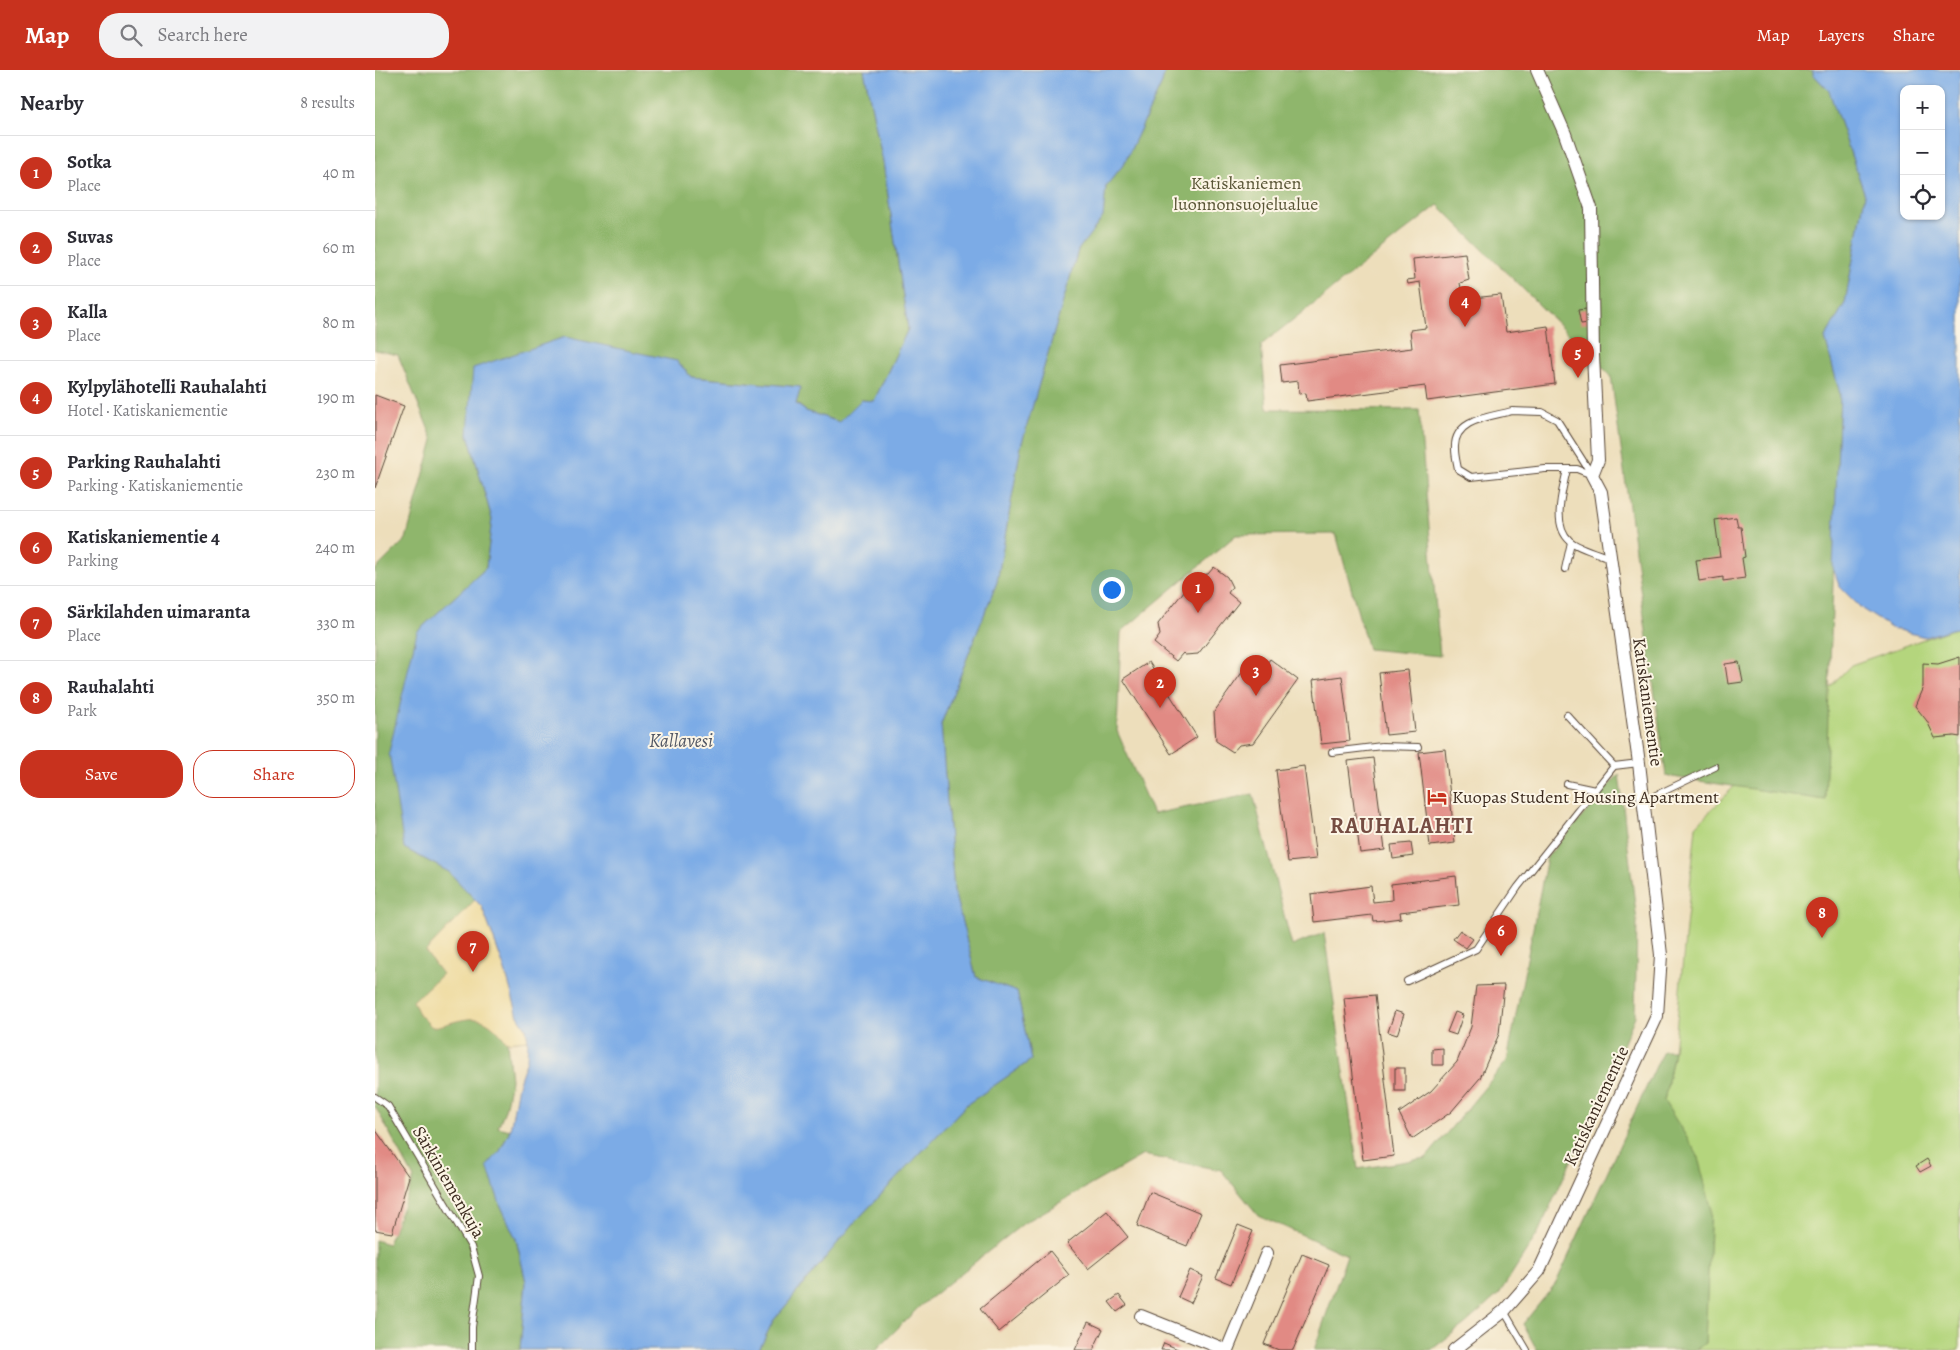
<!DOCTYPE html>
<meta charset="utf-8">
<style>
body{margin:0;font-family:Alegreya,serif;background:#f2f2f3;color:#2b2b33}
.controls{position:absolute;right:15px;top:15px;display:grid;overflow:hidden;border-radius:10px;box-shadow:0 1px 4px #0004}
.controls button{width:45px;height:45px;display:grid;place-items:center;padding:0;border:0;border-bottom:1px solid #e1e1e2;background:#fff;color:#2b2b33;font:25px sans-serif}
.you{position:absolute;left:736px;top:519px;width:18px;height:18px;margin:-12px;border:4px solid #fff;border-radius:50%;background:#1a73e8;box-shadow:0 0 0 8px #1a73e833}
.badge{display:grid;place-items:center;width:32px;height:32px;border-radius:50%;background:#c8321e;color:#fff;font-size:16px;font-weight:700}
.pin{position:absolute;translate:-50% -41px;filter:drop-shadow(0 1px 2px #0008)}
.pin::after{content:'';position:absolute;top:26px;width:18px;height:15px;background:inherit;clip-path:polygon(0 0,100% 0,50% 100%)}
.list{margin:0;padding:0;list-style:none}
h2{display:flex;justify-content:space-between;align-items:center;height:65px;margin:0;padding:0 20px;font-size:21px}
h2 small{font-size:16px;font-weight:400;color:#7c7c81}
.list li{display:grid;grid-template-columns:32px 1fr auto;gap:15px;align-items:center;box-sizing:border-box;height:75px;padding:0 20px;border-top:1px solid #e1e1e2}
.list b{display:block;font-size:19px;white-space:nowrap}
.list p{margin:0;font-size:16px;white-space:nowrap;color:#7c7c81}
.list em{font-size:16px;font-style:normal;color:#7c7c81}
.actions{display:flex;gap:10px;padding:15px 20px}
.actions a{flex:1;padding:11px 0;border:1px solid #c8321e;border-radius:20px;text-align:center;font-size:18px;color:#c8321e}
.actions .main{background:#c8321e;color:#fff}
.icon{flex:none;width:28px;height:28px;fill:none;stroke:currentColor;stroke-width:2;stroke-linecap:round;stroke-linejoin:round}
.map{position:relative;flex:none;width:1585px;height:1280px;overflow:hidden}
header{display:flex;align-items:center;gap:30px;box-sizing:border-box;height:70px;padding:0 25px;background:#c8321e;color:#fff}
header strong{font-size:24px}
nav{display:flex;gap:28px;margin-inline-start:auto;font-size:18px}
.search{width:350px;height:45px;background:#f2f2f3;display:flex;align-items:center;gap:12px;box-sizing:border-box;padding:0 18px;border-radius:20px;color:#7c7c81;font-size:19px}
main{display:flex}
aside{flex:1;background:#fff}
.map>svg:first-child{display:block}
.green{fill:#b4d57d;stroke:#78804e}
.forest{fill:#8fb66c;stroke:#657045}
.sand{fill:#eeda9e;stroke:#94825e}
.water{fill:#7cabe6;stroke:#5c6a82;fill-rule:evenodd}
.building{fill:#e18a84}
.lines{fill:none;stroke-linecap:round;stroke-linejoin:round}
.lane-casing{stroke:#564536;stroke-width:8}
.street-casing{stroke:#564536;stroke-width:14}
.lane{stroke:#fff;stroke-width:6}
.street{stroke:#fff;stroke-width:12}
.labels{text-anchor:middle;dominant-baseline:central;stroke-width:4;stroke-linejoin:round;paint-order:stroke}
.park-label{font-size:18px;fill:#595536;stroke:#fcf5e5}
.street-label{font-size:18px;fill:#3b2a1e;stroke:#fcf5e5}
.poi-label{font-size:18px;fill:#3b2a1e;stroke:#fcf5e5;text-anchor:start}
.water-label{font-size:19px;font-style:italic;fill:#525764;stroke:#fcf5e5}
.district-label{font-size:22px;font-weight:bold;letter-spacing:1px;fill:#754c42;stroke:#fcf5e5}
</style>
<header>
<strong>Map</strong>
<div class="search"><svg class="icon" aria-label="search" viewBox="0 0 24 24"><circle cx="10" cy="10" r="6"/><path d="M15 15l6 6"/></svg>Search here</div>
<nav><a>Map</a><a>Layers</a><a>Share</a></nav>
</header>
<main>
<aside>
<h2>Nearby<small>8 results</small></h2>
<ul class="list">
<li><span class="badge">1</span><div><b>Sotka</b><p>Place</p></div><em>40 m</em></li>
<li><span class="badge">2</span><div><b>Suvas</b><p>Place</p></div><em>60 m</em></li>
<li><span class="badge">3</span><div><b>Kalla</b><p>Place</p></div><em>80 m</em></li>
<li><span class="badge">4</span><div><b>Kylpylähotelli Rauhalahti</b><p>Hotel · Katiskaniementie</p></div><em>190 m</em></li>
<li><span class="badge">5</span><div><b>Parking Rauhalahti</b><p>Parking · Katiskaniementie</p></div><em>230 m</em></li>
<li><span class="badge">6</span><div><b>Katiskaniementie 4</b><p>Parking</p></div><em>240 m</em></li>
<li><span class="badge">7</span><div><b>Särkilahden uimaranta</b><p>Place</p></div><em>330 m</em></li>
<li><span class="badge">8</span><div><b>Rauhalahti</b><p>Park</p></div><em>350 m</em></li>
</ul>
<div class="actions"><a class="main">Save</a><a>Share</a></div>
</aside>
<div class="map">
<svg width="1585" height="1280" viewBox="0 0 1585 1280">
<rect width="100%" height="100%" fill="#fcf5e5"/>
<filter id="ink" filterUnits="userSpaceOnUse"><feTurbulence type="fractalNoise" baseFrequency=".02" numOctaves="2"/><feDisplacementMap in="SourceGraphic" scale="10" xChannelSelector="R" yChannelSelector="G"/><feConvolveMatrix kernelMatrix="1 2 1 2 8 2 1 2 1" color-interpolation-filters="sRGB"/></filter>
<filter id="wash" filterUnits="userSpaceOnUse"><feTurbulence type="fractalNoise" baseFrequency=".0096" numOctaves="4" result="noise"/><feDisplacementMap in="SourceGraphic" scale="20" xChannelSelector="R" yChannelSelector="G"/><feGaussianBlur stdDeviation="1.12" result="paint"/><feColorMatrix in="noise" values="0 0 0 0 0 0 0 0 0 0 0 0 0 0 0 0 0 1.4 0 .05"/><feComposite in="paint" operator="in"/></filter>
<g filter="url(#wash)">
<rect width="100%" height="100%" fill="#eddebb"/>
<!-- green -->
<polygon class="green" points="1580,558 1585,559 1585,1280 1321,1280 1330,1273 1289,1031 1299,981 1321,756 1476,595"/>
<!-- forest -->
<g class="forest">
<polygon points="0,0 489,0 508,92 533,259 499,331 486,330 464,352 431,341 421,333 425,317 316,307 302,291 93,364 117,449 111,498 42,562 29,778 74,802 107,837 130,900 143,946 132,972 136,1010 130,1040 123,1057 135,1060 125,1081 113,1096 125,1134 141,1169 151,1212 145,1280 0,1280 0,1170 13,1174 39,1108 0,1036 0,500 31,469 58,370 23,285 0,280"/>
<polygon points="790,0 1437,0 1439,5 1454,21 1490,125 1470,233 1450,268 1465,324 1450,730 1291,706 1236,306 1063,135 886,275 892,339 1044,340 1065,586 993,579 961,464 861,465 746,562 742,661 778,744 878,724 917,876 949,863 983,1099 1051,1088 1132,991 1172,787 1244,704 1262,851 1260,946 1233,1011 1163,1163 1124,1224 1090,1254 1056,1280 939,1280 972,1185 883,1145 846,1100 768,1085 649,1153 545,1236 501,1280 384,1280 398,1251 480,1152 591,1035 656,990 642,922 601,907 579,821 566,654 622,512 646,376 703,180 728,147 731,116 749,94 787,13"/>
<polygon points="1288,981 1299,981 1289,1031 1322,1084 1336,1137 1330,1273 1321,1280 1162,1280 1148,1254 1181,1213"/>
</g>
<!-- sand -->
<path class="sand" d="M100 830 107 837 130 900 143 946 151 958 153 970 132 972C126 965 119 956 111 952 95 943 75 955 57 957L44 944 38 931 67 904 52 884 51 881Z"/>
<!-- water -->
<g class="water">
<polygon points="489,0 790,0 787,13 749,94 731,116 728,147 703,180 646,376 622,512 566,654 579,821 601,907 642,922 656,990 591,1035 480,1152 398,1251 384,1280 145,1280 151,1212 141,1169 125,1134 112,1096 125,1081 135,1060 143,1015 152,989 153,970 151,958 143,946 130,900 107,837 74,802 29,778 14,682 42,562 111,498 117,449 93,364 98,298 190,267 302,291 316,307 426,317 421,334 431,341 464,352 486,330 499,331 533,259 508,92"/>
<path d="M1437 0H1585V559L1580 558 1550 567 1516 558 1487 539 1465 517 1458 498 1465 324 1450 268 1470 233 1490 125 1454 21 1439 5ZM1529 19H1566V146H1529Z"/>
</g>
<g id="blocks">
<!-- building -->
<g class="building">
<polygon points="1090,183 1094,210 1085,213 1088,229 1126,225 1131,262 1173,256 1180,314 1052,331 1050,316 932,331 931,323 924,324 923,311 907,313 905,295 1037,278 1035,260 1051,258 1045,212 1033,214 1032,210 1040,209 1038,189"/>
<polygon points="1211,239 1213,253 1206,254 1203,240"/>
<polygon points="0,325 29,336 0,418"/>
<polygon points="1361,447 1363,457 1366,457 1370,487 1367,488 1370,508 1348,511 1348,507 1324,511 1321,490 1345,487 1340,450"/>
<polygon points="839,497 852,507 857,517 853,523 864,532 823,584 810,585 808,583 801,591 779,573 785,565 783,554 821,506 833,504"/>
<polygon points="878,587 890,596 895,589 923,610 878,673 864,675 858,682 841,671 839,642"/>
<polygon points="1585,587 1585,667 1579,666 1560,668 1552,651 1540,636 1548,617 1548,593 1563,594"/>
<polygon points="774,592 822,667 796,684 748,609"/>
<polygon points="1364,592 1368,612 1353,614 1350,594"/>
<polygon points="1033,600 1040,662 1011,665 1004,603"/>
<polygon points="967,606 975,671 946,674 938,610"/>
<polygon points="1070,679 1080,773 1055,776 1044,682"/>
<polygon points="998,688 1010,780 985,783 973,691"/>
<polygon points="929,696 941,789 913,792 901,700"/>
<polygon points="1036,773 1038,786 1018,789 1016,775"/>
<polygon points="1081,806 1084,835 1025,842 1026,848 1010,850 998,851 997,845 939,852 936,824 996,816 998,832 1017,830 1016,814"/>
<polygon points="1085,860 1098,869 1091,878 1078,869"/>
<polygon points="1129,915 1124,964 1105,1008 1076,1042 1037,1069 1024,1043 1056,1021 1082,992 1096,957 1101,916"/>
<polygon points="1000,925 1019,1086 988,1090 969,928"/>
<polygon points="1020,941 1029,944 1022,965 1013,962"/>
<polygon points="1080,942 1088,945 1081,965 1072,962"/>
<polygon points="1068,978 1068,995 1057,995 1057,979"/>
<rect x="1020" y="998" width="10" height="23"/>
<polygon points="0,1059 34,1107 17,1163 0,1160"/>
<polygon points="1552,1089 1556,1096 1545,1102 1541,1096"/>
<polygon points="775,1122 826,1143 812,1176 762,1156"/>
<polygon points="732,1141 753,1167 713,1199 692,1173"/>
<polygon points="863,1155 878,1161 856,1214 841,1208"/>
<polygon points="675,1181 694,1205 624,1262 605,1239"/>
<polygon points="927,1184 954,1195 918,1280 904,1280 889,1274"/>
<polygon points="815,1200 828,1206 816,1233 803,1227"/>
<polygon points="744,1225 752,1235 742,1242 734,1232"/>
<polygon points="713,1252 728,1259 718,1280 700,1280"/>
<polygon points="789,1273 805,1280 786,1280"/>
</g>
</g>
</g>
<g filter="url(#ink)">
<use href="#blocks" fill-opacity="0" stroke="#564536" stroke-width="1"/>
<g class="lines">
<defs>
<g id="lane">
<path d="M1137 341 1167 342 1182 350 1217 405 1202 399H1170L1096 407 1083 399C1082 393 1080 386 1080 379 1078 349 1115 347 1137 341Z"/>
<path d="M1192 399C1188 420 1176 454 1195 471 1203 478 1225 484 1235 488"/>
<polyline points="1190,499 1196,472"/>
<polyline points="1192,645 1239,696"/>
<polyline points="957,682 1007,676 1043,677"/>
<polyline points="1192,714 1220,720"/>
<polyline points="1281,725 1340,697"/>
<polyline points="1032,911 1101,879 1143,817 1239,696 1264,693"/>
<polyline points="0,1027 13,1036 96,1177 104,1206 97,1257 97,1280"/>
<polyline points="1129,1241 1152,1280"/>
</g>
<g id="street">
<polyline points="766,1246 844,1277 847,1280"/>
<polyline points="852,1280 892,1183"/>
<polyline points="1079,1280 1129,1241 1164,1201 1282,946 1286,885 1264,693 1226,422 1217,405 1223,390 1218,285 1216,138 1190,64 1162,0"/>
</g>
</defs>
<!-- lane casing -->
<use href="#lane" class="lane-casing"/>
<!-- street casing -->
<use href="#street" class="street-casing"/>
<!-- lane -->
<use href="#lane" class="lane"/>
<!-- street -->
<use href="#street" class="street"/>
</g>
</g>
<!-- icons -->
<defs>
<symbol id="hotel-bare" viewBox="-9 -9 18 18"><path d="M-6-4.5h1.5V1H6V5H4.5V3h-9V5H-6ZM-4 0a1.8 1.8 0 1 1 3.6 0ZM.5 0V-2.5h3Q6-2.5 6 0Z" fill="#c8321e" stroke="#fcf5e5" stroke-width="2.5" paint-order="stroke"/></symbol>
</defs>
<g fill-rule="evenodd">
<use href="#hotel-bare" x="1048" y="713" width="28" height="28"/>
</g>
<g class="labels">
<!-- park labels -->
<g class="park-label">
<text x="871" y="113">Katiskaniemen<tspan x="871" dy="21">luonnonsuojelualue</tspan></text>
</g>
<!-- street labels -->
<g class="street-label">
<text transform="translate(1273 632) rotate(82)">Katiskaniementie</text>
<text transform="translate(1221 1036) rotate(-65)">Katiskaniementie</text>
<text transform="translate(74 1112) rotate(60)">Särkiniemenkuja</text>
</g>
<!-- poi labels -->
<g class="poi-label">
<text x="1077" y="727">Kuopas Student Housing Apartment</text>
</g>
<!-- water labels -->
<g class="water-label">
<text x="306" y="671">Kallavesi</text>
</g>
<!-- district labels -->
<g class="district-label">
<text x="1027" y="756">RAUHALAHTI</text>
</g>
</g>
</svg>
<div class="controls">
<button>+</button>
<button>−</button>
<button><svg class="icon" aria-label="locate" viewBox="0 0 24 24"><circle cx="12" cy="12" r="6"/><path d="M12 2v4M12 18v4M2 12h4M18 12h4"/></svg></button>
</div>
<div class="you"></div>
<div class="pin badge" style="left:823px;top:543px">1</div>
<div class="pin badge" style="left:785px;top:638px">2</div>
<div class="pin badge" style="left:881px;top:626px">3</div>
<div class="pin badge" style="left:1090px;top:257px">4</div>
<div class="pin badge" style="left:1203px;top:308px">5</div>
<div class="pin badge" style="left:1126px;top:886px">6</div>
<div class="pin badge" style="left:98px;top:902px">7</div>
<div class="pin badge" style="left:1447px;top:868px">8</div>
</div>
</main>
